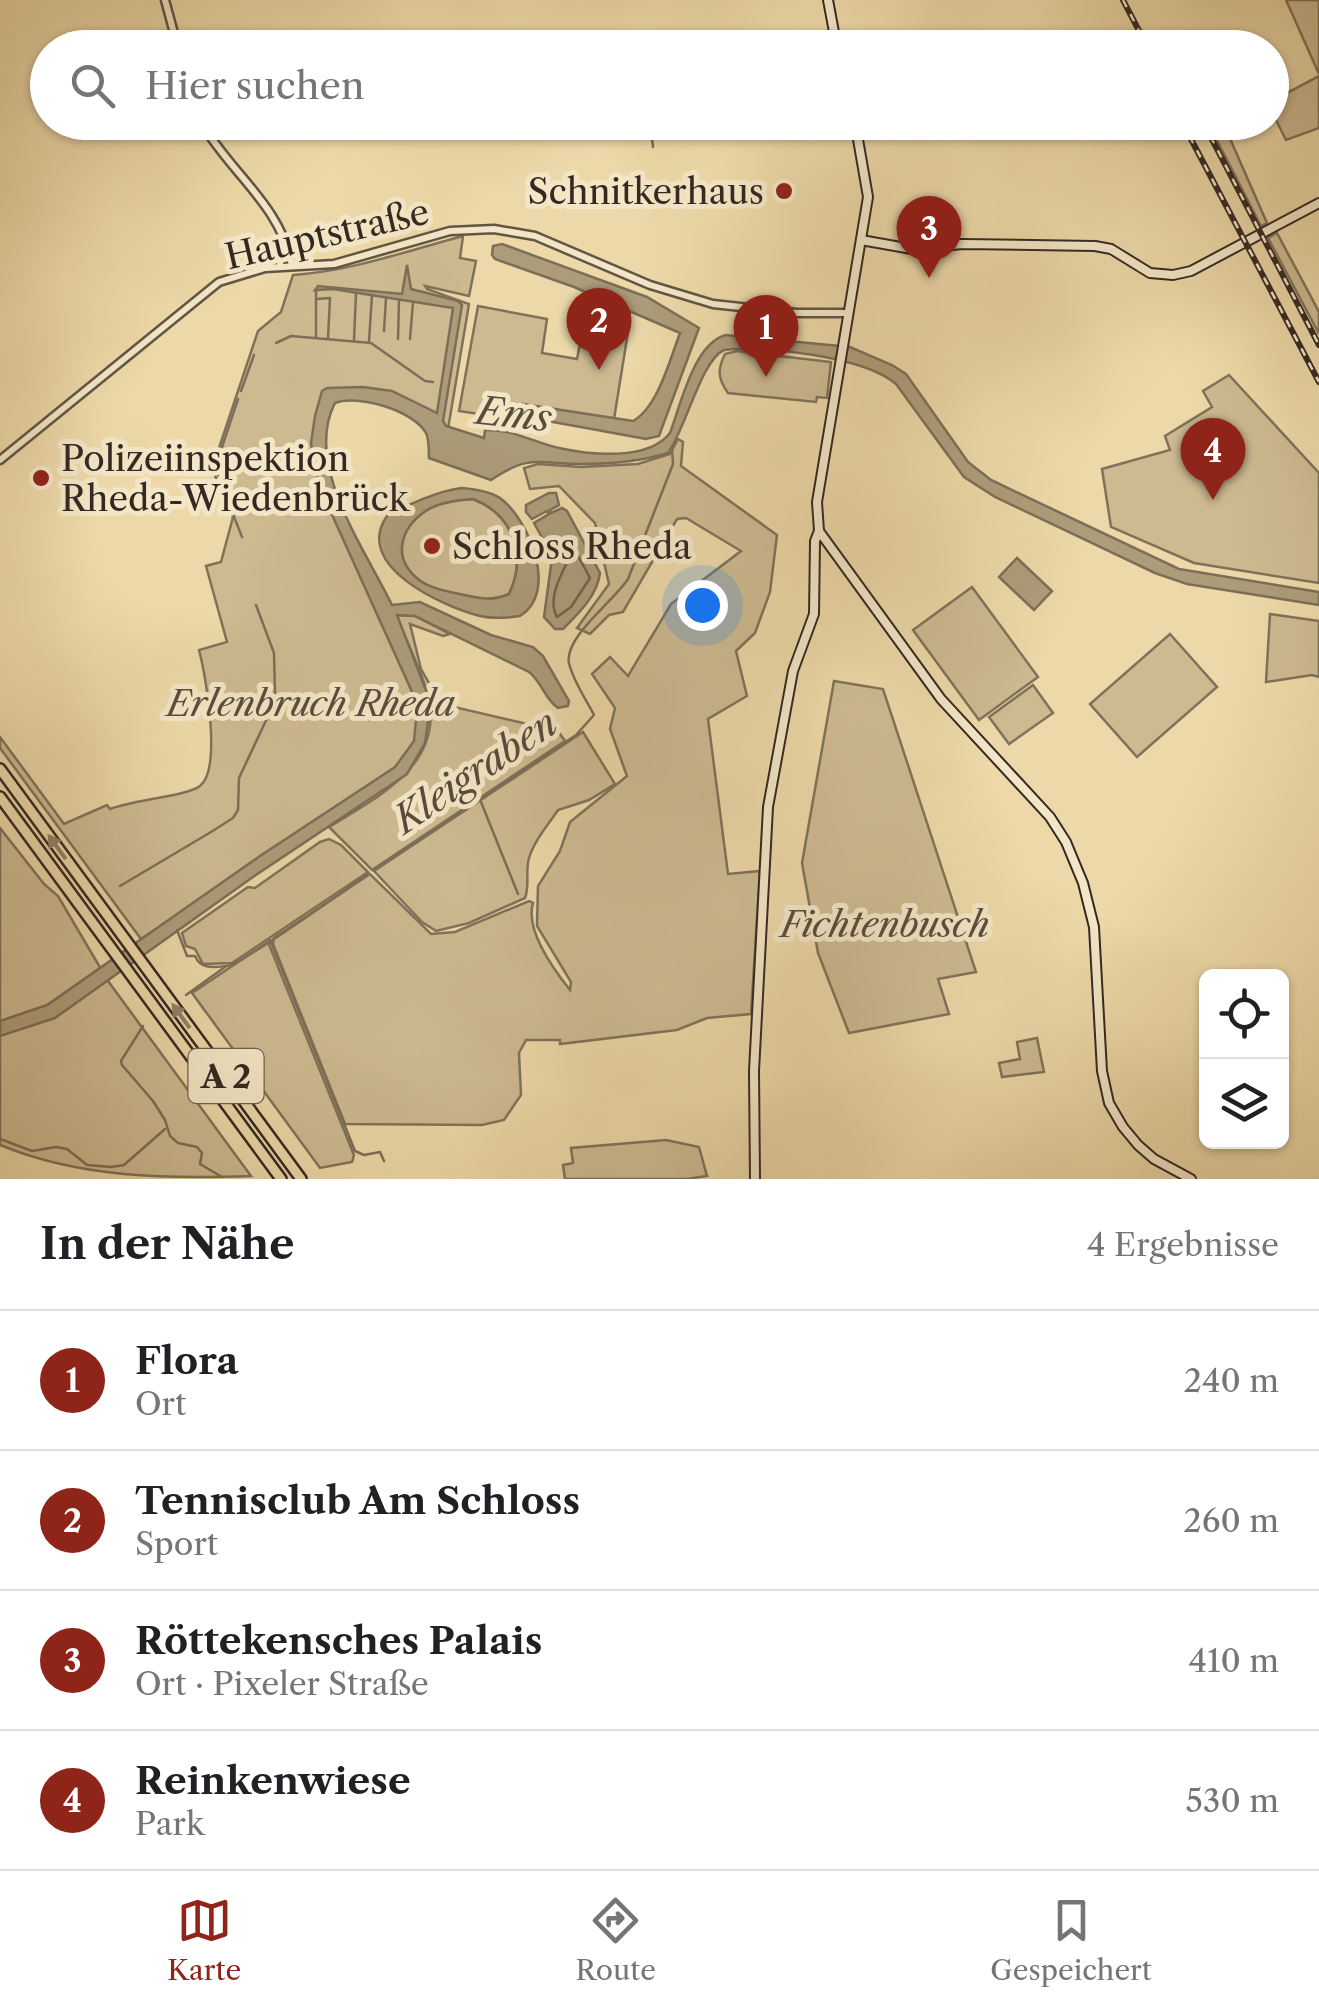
<!DOCTYPE html>
<html lang="de">
<meta charset="utf-8">
<style>
body{margin:0;font-family:"Libre Caslon Text",serif;background:#f2f2f2;color:#202124}
.controls{position:absolute;right:30px;bottom:30px;display:grid;overflow:hidden;border-radius:15px;box-shadow:0 2px 8px #0004}
.controls button{width:90px;height:90px;display:grid;place-items:center;padding:0;border:0;border-bottom:2px solid #e0e0e0;background:#fff;color:#202124;font:50px sans-serif}
.you{position:absolute;left:702px;top:605px;width:35px;height:35px;margin:-25px;border:8px solid #fff;border-radius:50%;background:#1a73e8;box-shadow:0 0 0 15px #1a73e833}
.badge{display:grid;place-items:center;width:65px;height:65px;border-radius:50%;background:#8f2418;color:#fff;font-size:32px;font-weight:700}
.pin{position:absolute;translate:-50% -82px;filter:drop-shadow(0 2px 5px #0008)}
.pin::after{content:'';position:absolute;top:52px;width:35px;height:30px;background:inherit;clip-path:polygon(0 0,100% 0,50% 100%)}
.list{margin:0;padding:0;list-style:none}
h2{display:flex;justify-content:space-between;align-items:center;height:130px;margin:0;padding:0 40px;font-size:42px}
h2 small{font-size:32px;font-weight:400;color:#757577}
.list li{display:grid;grid-template-columns:65px 1fr auto;gap:30px;align-items:center;box-sizing:border-box;height:140px;padding:0 40px;border-top:2px solid #e0e0e0}
.list b{display:block;font-size:38px;white-space:nowrap}
.list p{margin:0;font-size:32px;white-space:nowrap;color:#757577}
.list em{font-size:32px;font-style:normal;color:#757577}
.icon{flex:none;width:55px;height:55px;fill:none;stroke:currentColor;stroke-width:2;stroke-linecap:round;stroke-linejoin:round}
.map{position:relative;flex:none;width:1319px;height:1179px;overflow:hidden}
.search{position:absolute;background:#fff;box-shadow:0 2px 8px #0004;left:30px;right:30px;top:30px;height:110px;display:flex;align-items:center;gap:25px;box-sizing:border-box;padding:0 35px;border-radius:55px;color:#757577;font-size:38px}
.sheet{height:690px;background:#fff}
nav{display:flex;justify-content:space-around;align-items:center;box-sizing:border-box;height:140px;border-top:2px solid #e0e0e0;background:#fff;font-size:28px;color:#757577}
nav a{display:grid;justify-items:center;gap:5px}
nav .on{color:#8f2418}
.map>svg:first-child{display:block}
.green{fill:#cdba91;stroke:#80725a;stroke-width:2.5}
.water{fill:#ad9c7a;stroke:#7d6e57;stroke-width:2.5;fill-rule:evenodd}
.lines{fill:none;stroke-linecap:round;stroke-linejoin:round}
.shore{stroke:#70624e;stroke-width:2.5}
.stream{stroke:#7d6e57;stroke-width:2.5}
.tertiary-casing{stroke:#625544;stroke-width:11}
.secondary-casing{stroke:#342922;stroke-width:12}
.motorway-casing{stroke:#342922;stroke-width:14}
.tertiary{stroke:#f3e6c6;stroke-width:6}
.secondary{stroke:#f3e6c6;stroke-width:8}
.motorway{stroke:#ecd8a8;stroke-width:9}
.rail-casing{stroke:#342922;stroke-width:6}
.rail{stroke:#f3e6c6;stroke-width:2.5;stroke-dasharray:8;stroke-linecap:butt}
.oneway{fill:#908065}
.poi-dot{fill:#8f2418;stroke:#f3e6c6;stroke-width:4}
.labels{text-anchor:middle;dominant-baseline:central;stroke-width:10;stroke-linejoin:round;paint-order:stroke}
.shield{fill:#f3e6c6;stroke:#6d6253;stroke-width:2.5}
.shield-label{font-size:32px;font-weight:bold;fill:#342922}
.poi-label{font-size:35px;fill:#342922;stroke:#f3e6c6;text-anchor:start}
.street-label{font-size:35px;fill:#342922;stroke:#f3e6c6}
.park-label{font-size:35px;font-style:italic;fill:#5a4d3e;stroke:#f3e6c6}
.water-label{font-size:38px;font-style:italic;fill:#584c3c;stroke:#f3e6c6}
</style>
<div class="map">
<svg width="1319" height="1179" viewBox="0 0 1319 1179">
<rect width="100%" height="100%" fill="#ecd8a8"/>
<filter id="stains"><feTurbulence type="fractalNoise" baseFrequency=".002" numOctaves="4"/><feColorMatrix values="0 0 0 0 .2 0 0 0 0 .09 0 0 0 0 .02 0 0 0 .5 -.17"/></filter>
<radialGradient id="worn" r=".72"><stop offset=".6" stop-color="#630" stop-opacity="0"/><stop offset="1" stop-color="#630" stop-opacity=".3"/></radialGradient>
<!-- green -->
<g class="green">
<polygon points="1286,0 1319,0 1319,74"/>
<polygon points="1319,76 1319,128 1286,140 1272,112 1272,101"/>
<polygon points="1208,123 1224,125 1267,223 1261,226"/>
<polygon points="1277,233 1319,312 1319,334 1268,238"/>
<path d="M463 236 460 258 476 261 469 296 425 286 427 289 469 304 447 435 398 402 332 396 317 449 373 585 423 722 405 766 141 939 0 748V737L64 824 107 805 110 809C133 800 187 796 200 786 222 769 206 676 199 650L227 642 206 566 221 562 233 517 212 469 258 331 281 312 293 275C352 271 406 251 463 236Z"/>
<polygon points="478,306 547,319 542,353 577,359 585,318 629,326 614,419 522,404 518,420 459,411"/>
<path d="M737 351 831 362 827 398 817 397 816 402 728 393C718 379 717 370 725 354Z"/>
<polygon points="1229,375 1319,473 1319,583 1194,563 1111,527 1102,469 1170,450 1165,436 1212,407 1203,391"/>
<path d="M678 439 683 442 681 466 777 535 770 592 755 633 736 651 747 696 708 719 728 874 760 871 751 1014 707 1018 677 1030 560 1044V1040H526L519 1053 521 1095 504 1120 482 1125 345 1124 273 944 274 938 370 874 431 934 455 932 529 901 533 903C525 930 554 970 570 990L571 982 537 926 538 886 560 851 570 822 627 776 610 729 615 708 592 674 610 657 628 676 671 604 741 551 686 518 677 519 623 612 609 615 590 634 577 628 609 584 595 523 559 486 530 489 524 468 538 464 581 467 638 464 670 454Z"/>
<path d="M473 499C514 515 527 556 509 594 492 601 481 599 464 595 449 592 431 589 419 580 391 558 400 527 427 510 440 502 458 500 473 499Z"/>
<polygon points="972,587 1038,677 979,720 913,630"/>
<polygon points="1270,614 1319,621 1319,677 1312,675 1266,682"/>
<path d="M396 615 415 616 450 634 443 636 410 624 421 669 441 704 558 731 565 741 372 870 329 827C376 798 445 765 428 696 421 669 406 641 396 615Z"/>
<polygon points="1170,634 1217,687 1137,757 1090,704"/>
<polygon points="834,681 883,689 976,972 938,979 949,1014 849,1033 818,953 802,863"/>
<polygon points="1033,685 1053,713 1009,744 989,717"/>
<path d="M583 732 615 784 589 800 558 810C548 825 534 841 529 858 525 872 530 885 525 898L469 923 436 931 422 922 374 871Z"/>
<path d="M0 828 44 884 58 896 108 981 251 1176C167 1179 79 1178 0 1145Z"/>
<polygon points="329,839 341,845 368,872 232,963 203,964 195,949 186,946 182,933 248,887 255,888 320,842"/>
<polygon points="268,942 354,1155 352,1162 320,1168 192,993"/>
<polygon points="1037,1038 1044,1072 1002,1077 999,1063 1020,1059 1017,1042"/>
<polygon points="666,1140 699,1147 707,1176 686,1179 565,1179 563,1165 573,1163 571,1148"/>
</g>
<!-- water -->
<g class="water">
<path d="M502 244 647 297 699 328 659 436 646 439 520 416 522 404 633 421C658 407 670 359 680 333L574 287 495 259 492 255 493 246Z"/>
<path d="M407 265 411 289 458 301 462 305 443 421 446 426 484 438 485 430C513 429 532 442 559 448 591 455 648 461 670 433 681 404 694 343 726 335L850 347 892 365 906 374 968 462 991 480 1179 569 1319 592V605L1187 584 1155 573 995 497 964 477 896 384C865 357 765 345 724 350 702 359 685 430 668 453 639 462 612 464 581 464 539 464 531 453 491 480L429 458C429 450 429 439 426 433 413 410 357 394 335 403 303 464 365 549 392 605L420 602 491 635 533 647 543 656 569 701 568 706 558 708C545 700 542 682 529 672L415 616 397 615 427 693 430 708 425 743 407 774 253 877 55 1018 0 1036V1021L47 1005 260 856 395 767 414 741 417 709 413 694 324 497 314 466 311 443 315 416 322 391 327 388 363 387 392 391 437 413 453 308 333 289 315 290 318 286 402 294Z"/>
<path d="M462 488C474 489 489 491 500 498 529 519 559 593 520 616 507 618 493 619 480 616 444 607 352 566 387 516 406 505 441 490 462 488ZM473 499C514 515 527 556 509 594 493 601 482 599 464 595 450 592 431 589 419 580 391 558 400 528 427 510 440 502 458 500 473 499Z"/>
<path d="M549 493H556L559 505 550 510 551 513 562 508 567 511 600 573C597 596 579 613 563 629H555L544 617 551 565 560 553 545 543 534 523 549 514 547 511 532 519 526 512V505Z"/>
<polygon points="1017,558 1052,591 1034,610 999,577"/>
</g>
<g class="lines">
<!-- shore -->
<path class="shore" d="M576 552 590 578 571 607 557 617C546 598 563 572 571 554Z"/>
<!-- stream -->
<g class="stream">
<polyline points="650,122 653,147"/>
<polyline points="316,299 330,298 328,338"/>
<polyline points="384,331 386,298"/>
<polyline points="316,337 316,290"/>
<polyline points="398,339 399,300"/>
<polyline points="410,339 413,302"/>
<polyline points="354,340 356,293"/>
<polyline points="369,341 372,295"/>
<polyline points="276,343 291,336 371,343 425,381 433,382"/>
<polyline points="241,391 254,355"/>
<polyline points="238,399 215,468 242,537"/>
<polyline points="481,802 518,894"/>
<path d="M373 870 576 735 594 715C586 699 573 681 569 663 564 637 614 601 628 579L673 464 672 448"/>
<polyline points="120,886 211,832 233,818 238,810 239,778 270,712 275,692 274,653 256,605"/>
<path d="M177 930 187 956H195C201 970 214 967 227 966 241 965 348 888 368 874"/>
<polyline points="270,940 355,1151 364,1155 380,1152 384,1161"/>
<polyline points="186,995 225,967"/>
<polyline points="143,1026 121,1061 122,1065 153,1101 165,1120 170,1136 178,1143 197,1147 202,1153 200,1164 222,1177"/>
<polyline points="0,1139 32,1151 56,1147 67,1149 87,1165 111,1167 124,1165 165,1129"/>
</g>
<defs>
<g id="tertiary">
<polyline points="165,0 178,48"/>
<path d="M201 122C230 173 281 205 292 266"/>
<polyline points="280,266 281,237"/>
<polyline points="0,460 219,282 265,268 334,264 450,231 494,229 535,236 650,285 713,304 797,313 848,313"/>
</g>
<g id="secondary">
<polyline points="828,0 837,48"/>
<polyline points="855,122 868,197 817,502 819,531 941,699 1050,817 1066,842 1083,883 1094,927 1102,1071 1109,1103 1123,1127 1138,1145 1154,1159 1191,1179"/>
<polyline points="861,240 912,249 962,244 1095,246 1111,249 1150,273 1173,275 1191,271 1319,203"/>
<polyline points="755,1179 754,1071 768,807 793,671 814,614 815,541 819,531"/>
</g>
<g id="motorway">
<polyline points="0,769 301,1179"/>
<polyline points="0,797 281,1179"/>
</g>
</defs>
<!-- tertiary casing -->
<use href="#tertiary" class="tertiary-casing"/>
<!-- secondary casing -->
<use href="#secondary" class="secondary-casing"/>
<!-- motorway casing -->
<use href="#motorway" class="motorway-casing"/>
<!-- tertiary -->
<use href="#tertiary" class="tertiary"/>
<!-- secondary -->
<use href="#secondary" class="secondary"/>
<!-- motorway -->
<use href="#motorway" class="motorway"/>
<defs>
<g id="rail">
<polyline points="1123,0 1148,48"/>
<polyline points="1182,122 1319,382"/>
<polyline points="1203,122 1319,345"/>
</g>
</defs>
<!-- rail casing -->
<use href="#rail" class="rail-casing"/>
<!-- rail -->
<use href="#rail" class="rail"/>
</g>
<!-- one-way arrows -->
<defs><path id="oneway-solid" d="M-6-.8H1V-3.2L6.5 0L1 3.2V.8H-6Z" transform="scale(2.5)"/></defs>
<g class="oneway">
<use href="#oneway-solid" transform="translate(57 847) rotate(-126)"/>
<use href="#oneway-solid" transform="translate(181 1016) rotate(-126)"/>
</g>
<!-- markers -->
<g class="poi-dot">
<circle cx="784" cy="191" r="10"/>
<circle cx="41" cy="478" r="10"/>
<circle cx="432" cy="546" r="10"/>
</g>
<g class="labels">
<!-- shield labels -->
<rect class="shield" x="188.5" y="1049" width="75" height="54" rx="8"/>
<g class="shield-label">
<text x="226" y="1076">A 2</text>
</g>
<!-- poi labels -->
<g class="poi-label">
<text x="764" y="191" text-anchor="end">Schnitkerhaus</text>
<text x="61" y="458">Polizeiinspektion<tspan x="61" dy="40">Rheda-Wiedenbrück</tspan></text>
<text x="452" y="546">Schloss Rheda</text>
</g>
<!-- street labels -->
<g class="street-label">
<text transform="translate(327 234) rotate(-13)">Hauptstraße</text>
</g>
<!-- park labels -->
<g class="park-label">
<text x="311" y="703">Erlenbruch Rheda</text>
<text x="885" y="924">Fichtenbusch</text>
</g>
<!-- water labels -->
<g class="water-label">
<text transform="translate(514 414) rotate(6)">Ems</text>
<text transform="translate(475 771) rotate(-34)">Kleigraben</text>
</g>
</g>
<rect width="100%" height="100%" filter="url(#stains)"/>
<rect width="100%" height="100%" fill="url(#worn)"/>
</svg>
<div class="controls">
<button><svg class="icon" aria-label="locate" viewBox="0 0 24 24"><circle cx="12" cy="12" r="6"/><path d="M12 2v4M12 18v4M2 12h4M18 12h4"/></svg></button>
<button><svg class="icon" aria-label="layers" viewBox="0 0 24 24"><path d="M12 4l9 5-9 5-9-5zM3 14l9 5 9-5"/></svg></button>
</div>
<div class="you"></div>
<div class="pin badge" style="left:766px;top:377px">1</div>
<div class="pin badge" style="left:599px;top:370px">2</div>
<div class="pin badge" style="left:929px;top:278px">3</div>
<div class="pin badge" style="left:1213px;top:500px">4</div>
<div class="search"><svg class="icon" aria-label="search" viewBox="0 0 24 24"><circle cx="10" cy="10" r="6"/><path d="M15 15l6 6"/></svg>Hier suchen</div>
</div>
<section class="sheet">
<h2>In der Nähe<small>4 Ergebnisse</small></h2>
<ul class="list">
<li><span class="badge">1</span><div><b>Flora</b><p>Ort</p></div><em>240 m</em></li>
<li><span class="badge">2</span><div><b>Tennisclub Am Schloss</b><p>Sport</p></div><em>260 m</em></li>
<li><span class="badge">3</span><div><b>Röttekensches Palais</b><p>Ort · Pixeler Straße</p></div><em>410 m</em></li>
<li><span class="badge">4</span><div><b>Reinkenwiese</b><p>Park</p></div><em>530 m</em></li>
</ul>
</section>
<nav>
<a class="on"><svg class="icon" aria-label="map" viewBox="0 0 24 24"><path d="M3 6l6-2 6 2 6-2v14l-6 2-6-2-6 2zM9 4v14M15 6v14"/></svg>Karte</a>
<a><svg class="icon" aria-label="directions" viewBox="0 0 24 24"><path d="M12 3l9 9-9 9-9-9zM9 14v-3h6M13 9l2 2-2 2"/></svg>Route</a>
<a><svg class="icon" aria-label="saved" viewBox="0 0 24 24"><path d="M7 4h10v16l-5-4-5 4z"/></svg>Gespeichert</a>
</nav>
